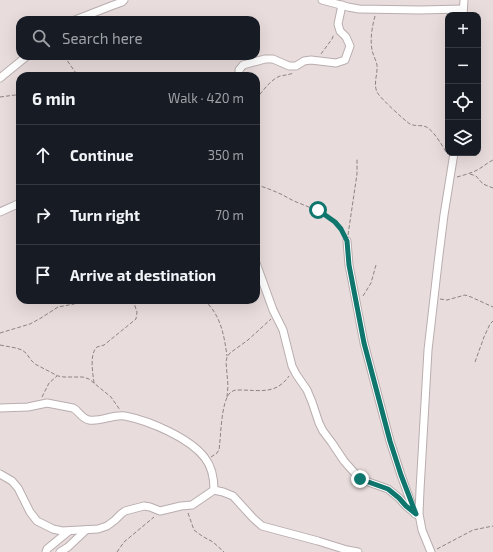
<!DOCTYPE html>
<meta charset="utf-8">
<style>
body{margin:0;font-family:"Exo 2",sans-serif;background:#20242c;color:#f1f3f6}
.controls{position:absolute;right:12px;top:12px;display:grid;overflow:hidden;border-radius:8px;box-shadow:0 4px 16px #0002}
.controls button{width:36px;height:36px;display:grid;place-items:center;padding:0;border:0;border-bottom:1px solid #363941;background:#171b24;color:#f1f3f6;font:20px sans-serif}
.stop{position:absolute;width:12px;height:12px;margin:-9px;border:3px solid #0f766e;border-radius:50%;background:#fff}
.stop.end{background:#0f766e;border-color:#fff;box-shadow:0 1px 4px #0008}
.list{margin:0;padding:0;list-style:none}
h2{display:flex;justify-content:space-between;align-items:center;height:52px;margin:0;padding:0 16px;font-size:17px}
h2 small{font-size:13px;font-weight:400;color:#9ea1a6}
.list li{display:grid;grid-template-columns:26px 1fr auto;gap:12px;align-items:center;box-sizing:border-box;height:60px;padding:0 16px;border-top:1px solid #363941}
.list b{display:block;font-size:15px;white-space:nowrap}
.list em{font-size:13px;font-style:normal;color:#9ea1a6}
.icon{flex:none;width:22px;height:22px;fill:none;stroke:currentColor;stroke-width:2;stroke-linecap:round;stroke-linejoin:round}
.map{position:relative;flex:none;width:493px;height:552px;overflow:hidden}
.search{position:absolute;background:#171b24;box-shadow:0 4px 16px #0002;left:16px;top:16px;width:244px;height:44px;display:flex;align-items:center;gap:10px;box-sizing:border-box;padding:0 14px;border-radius:12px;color:#9ea1a6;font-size:15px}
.panel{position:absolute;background:#171b24;box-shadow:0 4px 16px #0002;left:16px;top:72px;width:244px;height:232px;border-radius:12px}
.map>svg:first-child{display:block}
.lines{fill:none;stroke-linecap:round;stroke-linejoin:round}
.minor-casing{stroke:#b9adae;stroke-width:9}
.path{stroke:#8c8484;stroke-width:1;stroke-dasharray:4 2;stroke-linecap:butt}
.minor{stroke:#fff;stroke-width:7}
.route{stroke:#0f766e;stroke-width:5}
</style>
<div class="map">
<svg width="493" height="552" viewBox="0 0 493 552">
<rect width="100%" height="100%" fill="#e9dcdc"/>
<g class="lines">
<defs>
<g id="minor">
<polyline points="322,0 348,7 359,9 420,10 463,9"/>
<polyline points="463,15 464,0"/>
<polyline points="75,20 111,6 122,2 124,0"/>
<polyline points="239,76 239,70 243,65 265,59 273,59 289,66 296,66 304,61 311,60 336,63 345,60 350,46 346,37 340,31 338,24 342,5"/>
<polyline points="0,78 27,56"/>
<polyline points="0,212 20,203"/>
<polyline points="347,241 349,265 364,343 390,441 401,475 415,514"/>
<polyline points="256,263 273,310 283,330 292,366 296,374 307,390 312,402 319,423 323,431 332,443 344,461 360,479 388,489 399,498 406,506 416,514"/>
<path d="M0 408 28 407 47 403 73 408C79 411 82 419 89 420 102 422 113 414 125 416 150 421 190 438 205 458 212 467 214 479 214 490"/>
<polyline points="0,474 12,481 18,488 30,512 37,521 53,529 62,531 98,529 107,526 115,520 121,514 125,511 144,506 150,507 160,511 181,506 192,505 214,490 223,492 233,496 253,518 262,526 318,541 347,550 358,552"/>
<polyline points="46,552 47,549 69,531"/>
<polyline points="60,552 68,547 86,530"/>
<polyline points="431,552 422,530 419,514 420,490 428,350 438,263 444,215 454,153"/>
</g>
</defs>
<!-- minor casing -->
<use href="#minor" class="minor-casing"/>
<!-- path -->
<g class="path">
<path d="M375 16C372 27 370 39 372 50 373 55 376 60 377 65 378 74 373 83 377 92 379 97 405 121 410 124 416 127 423 124 428 128 435 133 442 145 446 152"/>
<polyline points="321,54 332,39 334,34"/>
<polyline points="64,56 78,76"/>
<polyline points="0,97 15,95 20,96"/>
<path d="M256 99C263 91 270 80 280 76 285 75 289 75 293 73"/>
<polyline points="470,174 476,176 483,184 493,188"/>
<path d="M457 177C464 175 472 173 479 169 484 166 487 163 493 160"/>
<path d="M256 185C265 187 274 191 283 195 286 197 290 199 294 201 313 209 334 215 344 235"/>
<polyline points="348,235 357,174 357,158"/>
<polyline points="363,296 371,283 376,265"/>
<polyline points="440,299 447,300 465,295 471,297 493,307"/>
<path d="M204 300C221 315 224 335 227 356"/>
<polyline points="0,333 30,324 41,318 58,307 74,304 83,300"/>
<polyline points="0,345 16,348 22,350 26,353 31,360 35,364 58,376 64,377 83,377 89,379 111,397 120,410"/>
<polyline points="475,362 484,337 490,324 493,321"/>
<path d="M94 383C93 374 89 354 97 347 99 346 102 346 104 345L136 319 137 312 133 300"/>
<polyline points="42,397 49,383 57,376"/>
<polyline points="227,397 228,386 226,362 227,357 230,353 248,340 271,319"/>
<path d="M211 457 217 453 219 450C221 436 221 402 230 393 233 390 236 390 239 390 260 390 276 395 289 376"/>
<polyline points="188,513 194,530 202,536 213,542 224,552"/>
<polyline points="437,549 473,530 493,526"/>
<polyline points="117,552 124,542 154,517"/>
</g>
<!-- minor -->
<use href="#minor" class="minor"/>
</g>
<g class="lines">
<!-- route -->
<polyline class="route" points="318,210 335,222 341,229 347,241 349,265 364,343 390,441 401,475 416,514 406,506 399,498 388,489 360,479"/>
</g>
</svg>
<div class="controls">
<button>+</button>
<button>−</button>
<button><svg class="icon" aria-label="locate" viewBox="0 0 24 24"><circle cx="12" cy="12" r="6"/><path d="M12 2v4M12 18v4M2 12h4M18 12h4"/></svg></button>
<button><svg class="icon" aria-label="layers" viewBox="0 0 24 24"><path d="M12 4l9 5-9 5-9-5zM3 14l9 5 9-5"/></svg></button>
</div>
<div class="stop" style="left:318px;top:210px"></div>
<div class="stop end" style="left:360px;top:479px"></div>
<div class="search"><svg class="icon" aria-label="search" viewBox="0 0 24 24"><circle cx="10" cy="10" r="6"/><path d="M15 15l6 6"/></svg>Search here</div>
<section class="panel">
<h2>6 min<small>Walk · 420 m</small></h2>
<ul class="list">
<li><svg class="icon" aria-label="ahead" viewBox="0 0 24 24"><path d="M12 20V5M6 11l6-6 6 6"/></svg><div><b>Continue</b></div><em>350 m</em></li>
<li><svg class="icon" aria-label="right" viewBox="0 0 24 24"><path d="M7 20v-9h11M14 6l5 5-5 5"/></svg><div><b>Turn right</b></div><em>70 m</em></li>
<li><svg class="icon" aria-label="arrive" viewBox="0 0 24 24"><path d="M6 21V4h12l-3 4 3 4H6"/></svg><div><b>Arrive at destination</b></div></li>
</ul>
</section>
</div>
